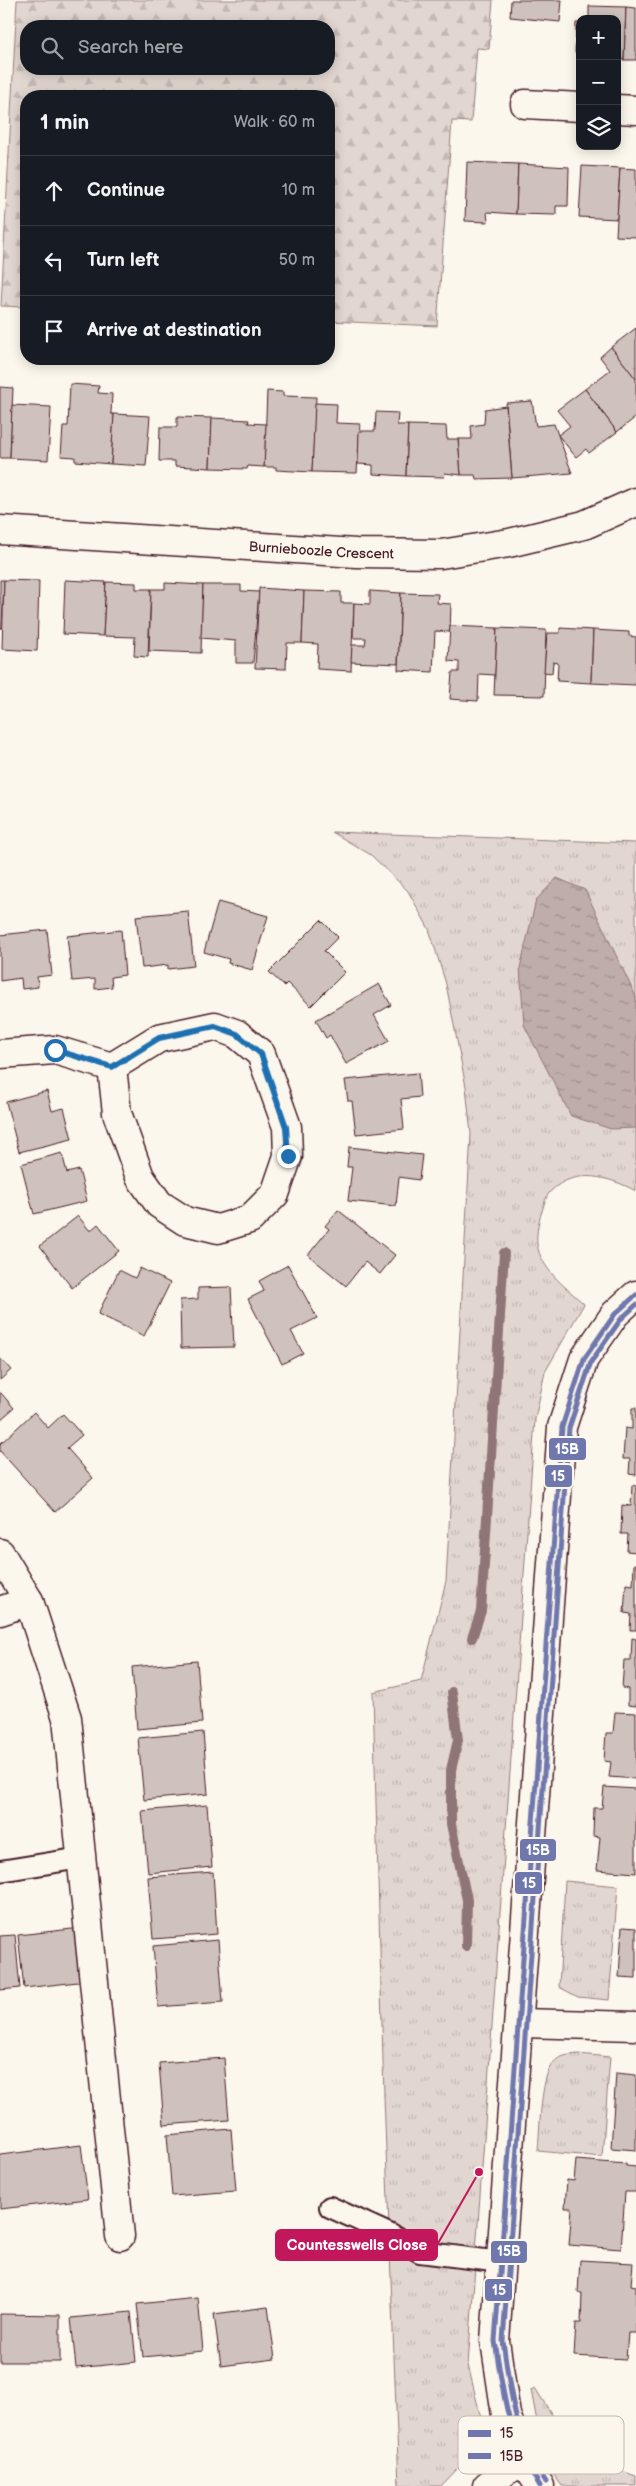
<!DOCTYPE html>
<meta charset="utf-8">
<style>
body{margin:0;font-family:"Balsamiq Sans",sans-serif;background:#242831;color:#f1f3f6}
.controls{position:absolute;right:15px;top:15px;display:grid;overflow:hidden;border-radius:10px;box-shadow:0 2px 12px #0003}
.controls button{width:45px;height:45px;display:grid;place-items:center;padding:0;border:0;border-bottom:1px solid #363941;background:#171b24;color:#f1f3f6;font:25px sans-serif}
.stop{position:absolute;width:15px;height:15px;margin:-11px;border:4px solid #1f6fb2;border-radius:50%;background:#fff}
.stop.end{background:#1f6fb2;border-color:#fff;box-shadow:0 1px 5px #0008}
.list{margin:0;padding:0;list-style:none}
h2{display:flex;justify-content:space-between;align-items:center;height:65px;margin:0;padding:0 20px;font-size:21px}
h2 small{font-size:16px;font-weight:400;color:#9ea1a6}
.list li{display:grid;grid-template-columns:32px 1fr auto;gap:15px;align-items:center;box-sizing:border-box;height:70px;padding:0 20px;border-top:1px solid #363941}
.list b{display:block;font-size:19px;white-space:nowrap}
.list em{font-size:16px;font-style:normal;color:#9ea1a6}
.icon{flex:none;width:28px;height:28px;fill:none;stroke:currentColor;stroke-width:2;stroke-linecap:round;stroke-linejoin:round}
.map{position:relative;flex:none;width:636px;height:2486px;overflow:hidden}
.search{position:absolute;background:#171b24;box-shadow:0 2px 12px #0003;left:20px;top:20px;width:315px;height:55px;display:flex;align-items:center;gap:12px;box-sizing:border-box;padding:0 18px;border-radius:20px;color:#9ea1a6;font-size:19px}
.panel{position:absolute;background:#171b24;box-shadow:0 2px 12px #0003;left:20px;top:90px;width:315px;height:275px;border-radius:20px}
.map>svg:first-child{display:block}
.grass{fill:url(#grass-tufts);stroke:#967b7e}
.forest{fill:url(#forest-firs);stroke:#967b7e;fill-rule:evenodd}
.water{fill:url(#water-ripples);stroke:#907477}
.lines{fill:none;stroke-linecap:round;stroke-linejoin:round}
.stream{stroke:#907477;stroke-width:10}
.building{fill:#cfc2bc;stroke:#4a1f2b}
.lane-casing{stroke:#4a1f2b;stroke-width:24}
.street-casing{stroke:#4a1f2b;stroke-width:31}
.lane{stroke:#fbf7ec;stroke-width:20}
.street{stroke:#fbf7ec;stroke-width:28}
.bus-1-casing{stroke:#fbf7ec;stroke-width:9}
.bus-2-casing{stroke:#fbf7ec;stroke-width:9}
.bus-1{stroke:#7077ad;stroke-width:5}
.bus-2{stroke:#7077ad;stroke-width:5}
.route{stroke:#1f6fb2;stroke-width:6}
.labels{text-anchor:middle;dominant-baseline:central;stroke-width:5;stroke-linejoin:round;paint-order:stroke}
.street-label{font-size:14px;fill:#4a1f2b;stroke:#fbf7ec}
.key{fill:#fbf7ec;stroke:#c6b6b2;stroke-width:1}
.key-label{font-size:14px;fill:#4a1f2b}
.leader{fill:none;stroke:#c2185b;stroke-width:2}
.callout-dot{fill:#c2185b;stroke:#fbf7ec;stroke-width:2}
.callout{fill:#c2185b;stroke:#c2185b;stroke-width:2}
.callout-label{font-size:15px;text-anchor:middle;font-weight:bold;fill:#fff}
.line-badge{stroke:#fbf7ec;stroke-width:2}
.badge-label{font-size:14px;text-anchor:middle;font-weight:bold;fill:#fff}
</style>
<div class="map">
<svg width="636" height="2486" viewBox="0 0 636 2486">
<defs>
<pattern id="grass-tufts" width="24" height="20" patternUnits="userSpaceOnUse" patternTransform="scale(1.25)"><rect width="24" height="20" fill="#e2d7d0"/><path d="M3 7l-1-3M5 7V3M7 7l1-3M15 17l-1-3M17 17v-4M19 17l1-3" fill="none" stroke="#c3b8b3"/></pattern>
<pattern id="forest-firs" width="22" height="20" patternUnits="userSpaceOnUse" patternTransform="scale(1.25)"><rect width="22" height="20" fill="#e2d7d0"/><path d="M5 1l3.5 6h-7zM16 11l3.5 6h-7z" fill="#c3b8b3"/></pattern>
<pattern id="water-ripples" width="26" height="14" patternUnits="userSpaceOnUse" patternTransform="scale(1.25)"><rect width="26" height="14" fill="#bfadaa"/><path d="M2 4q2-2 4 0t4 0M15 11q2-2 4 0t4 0" fill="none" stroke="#9d8c8b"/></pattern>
</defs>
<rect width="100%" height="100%" fill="#fbf7ec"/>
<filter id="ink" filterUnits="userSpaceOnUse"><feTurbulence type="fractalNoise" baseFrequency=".02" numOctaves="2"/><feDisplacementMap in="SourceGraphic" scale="10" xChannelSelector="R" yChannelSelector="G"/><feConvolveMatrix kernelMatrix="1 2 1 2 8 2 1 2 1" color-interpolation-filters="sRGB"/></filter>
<g filter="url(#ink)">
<!-- grass -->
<g class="grass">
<path d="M332 832 636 843V1191C610 1177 575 1167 551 1191 546 1195 544 1205 542 1211 538 1221 535 1240 538 1249 545 1273 567 1288 584 1304L545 1372 535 1419 468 2365 486 2439 441 2486H399L384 2097 373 1692 421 1681 446 1581 471 1134 466 1087 446 984 429 929 408 891 371 855Z"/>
<polygon points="565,1881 618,1886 609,2000 578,1997 559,1987"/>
<path d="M578 2054 610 2057 602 2157 538 2151C540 2131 540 2077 553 2063 560 2055 569 2055 578 2054Z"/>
<polygon points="535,2388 568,2440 616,2469 636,2476 636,2486 562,2486 545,2463 531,2390"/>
</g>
<!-- forest -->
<path class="forest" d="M17 0H493L489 49 477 48 471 122 452 121 437 326 329 321V96H26V307L1 306ZM26 26H329V69H26Z"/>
<!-- water -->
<polygon class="water" points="557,878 585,890 636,997 636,1128 611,1129 571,1116 524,1025 520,968 536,900"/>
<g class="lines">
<!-- stream -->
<g class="stream">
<polyline points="472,1638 481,1611 504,1253"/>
<polyline points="452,1692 458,1740 451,1770 451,1824 467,1900 466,1946"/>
</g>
</g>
<!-- building -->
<g class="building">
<polygon points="511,0 562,0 560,22 510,17"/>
<polygon points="589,6 626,7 624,60 617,59 617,19 589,19"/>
<polygon points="626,7 636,8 636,60 624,60"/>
<polygon points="576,23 580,23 580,53 575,53"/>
<polygon points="467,162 518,164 516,214 487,212 488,222 465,221"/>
<polygon points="518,164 569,167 568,206 556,206 556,215 516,214"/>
<polygon points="582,166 620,168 617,219 579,217"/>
<polygon points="620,168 636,169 636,237 616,236"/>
<polygon points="636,328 636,379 611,347"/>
<polygon points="611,347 636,379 636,417 617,432 585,389 610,370 600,357"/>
<polygon points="70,384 99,386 98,393 112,394 111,414 114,414 111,464 75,461 75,457 61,456 63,426 68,426"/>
<polygon points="0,387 13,388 10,458 0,458"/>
<polygon points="585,389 617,432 589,453 586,449 576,457 558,435 570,426 557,410"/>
<polygon points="267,391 283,392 283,396 316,397 312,472 276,470 276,467 264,467"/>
<polygon points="532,401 536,426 554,424 572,473 512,478 506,403"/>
<polygon points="315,403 337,404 336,423 360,424 357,473 312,472"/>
<polygon points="12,405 51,407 48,460 10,458"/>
<polygon points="506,406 512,478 476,479 475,475 461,475 458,439 472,439 471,426 484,424 485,409"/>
<polygon points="376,412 398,413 397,425 408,425 406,476 373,474 373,465 358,464 359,431 375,431"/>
<polygon points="114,414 150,416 146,466 111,464"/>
<polygon points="177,417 212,418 210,468 175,466 175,461 159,461 160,427 177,427"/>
<polygon points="212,418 249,420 248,423 266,424 264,467 248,466 247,469 210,468"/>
<polygon points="408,425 446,426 447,439 458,439 461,475 445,473 444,477 406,476"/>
<polygon points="0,580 4,580 2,628 0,628"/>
<polygon points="4,580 39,581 37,651 2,649"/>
<polygon points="65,580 106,582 103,636 63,634"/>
<polygon points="106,582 136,583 136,589 151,589 148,657 134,656 135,637 103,636"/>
<polygon points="165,583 203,585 201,653 149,651 151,589 165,589"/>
<polygon points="203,585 241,585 241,591 259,592 253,663 236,663 236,641 201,638"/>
<polygon points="259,588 304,591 302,643 287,643 286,669 255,668"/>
<polygon points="304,591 341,592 341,603 354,603 351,671 317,669 318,644 302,643"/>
<polygon points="370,591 401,593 398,664 351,662 352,645 365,645 366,638 353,638 354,603 370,604"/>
<polygon points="401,593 438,594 437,603 451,604 450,632 435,631 433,672 398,670"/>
<polygon points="450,626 497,628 495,675 479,674 478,701 450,699 452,672 459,672 459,662 448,661"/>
<polygon points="497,628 546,630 544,696 494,695"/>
<polygon points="560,628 593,630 591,683 557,681 558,663 553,662 552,673 544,672 547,633 560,633"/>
<polygon points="593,630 629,632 629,636 636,637 636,685 591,683"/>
<polygon points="218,902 268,916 252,970 228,963 229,959 204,952"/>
<polygon points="188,911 194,966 168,969 168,965 142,968 136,916"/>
<polygon points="321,920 338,937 324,951 345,972 311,1006 287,983 284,986 269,972"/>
<polygon points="47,930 52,975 37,977 38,987 22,989 21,978 0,981 0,935"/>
<polygon points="121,930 125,975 111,977 112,987 95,989 95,979 72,981 67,936"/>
<polygon points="379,984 391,1005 374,1015 389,1041 346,1064 330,1035 326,1038 316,1020"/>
<polygon points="418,1073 420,1097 401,1099 404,1129 356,1134 352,1101 348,1101 345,1080"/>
<polygon points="47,1091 52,1111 64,1108 72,1139 19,1152 6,1102"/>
<polygon points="349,1147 422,1155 419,1180 399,1177 396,1206 348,1201 352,1167 347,1167"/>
<polygon points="62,1153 67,1173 79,1170 87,1201 34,1214 21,1164"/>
<polygon points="338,1210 395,1255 380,1274 365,1262 346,1286 308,1255 329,1229 325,1226"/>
<polygon points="78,1216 90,1231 98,1224 119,1251 72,1288 40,1246"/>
<polygon points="288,1265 317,1318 291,1331 303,1353 282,1364 248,1299 264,1291 259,1281"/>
<polygon points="140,1268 170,1283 144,1336 98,1314 119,1270 135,1278"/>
<polygon points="231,1287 234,1347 181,1348 180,1300 198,1299 198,1288"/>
<polygon points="0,1358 11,1370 0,1380"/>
<polygon points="0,1392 14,1408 0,1420"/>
<polygon points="632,1408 636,1408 636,1475 629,1474 630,1459 623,1459 625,1428 632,1429"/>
<polygon points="34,1412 48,1428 63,1414 82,1435 67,1448 93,1478 55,1512 0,1451 0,1444"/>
<polygon points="632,1485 636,1486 636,1552 627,1551 628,1534 621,1534 622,1505 631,1506"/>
<polygon points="634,1564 636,1564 636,1630 630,1630 631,1614 624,1613 626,1584 633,1585"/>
<polygon points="632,1638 636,1639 636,1706 628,1705 628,1689 622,1688 624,1660 631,1660"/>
<polygon points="197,1661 202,1723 137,1729 132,1667"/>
<polygon points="615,1712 636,1713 636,1779 609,1777 611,1762 604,1761 606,1733 613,1733"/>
<polygon points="203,1732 208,1794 144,1800 138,1738"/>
<polygon points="604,1787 636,1789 636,1873 597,1870 600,1837 593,1836 594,1808 602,1808"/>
<polygon points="207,1805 212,1867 148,1873 142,1811"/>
<polygon points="213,1872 217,1934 153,1939 148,1877"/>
<polygon points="622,1927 636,1928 636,1978 619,1977"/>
<polygon points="81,1928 87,1981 24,1988 18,1935"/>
<polygon points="15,1935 20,1988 0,1990 0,1936"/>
<polygon points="218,1940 223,2002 158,2007 153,1946"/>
<polygon points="224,2058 229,2120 164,2125 159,2063"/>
<polygon points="616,2073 636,2075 636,2150 611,2148"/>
<polygon points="231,2129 236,2191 172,2196 167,2135"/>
<polygon points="81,2145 88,2199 0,2209 0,2155"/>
<polygon points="576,2160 626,2164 626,2166 636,2167 636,2192 625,2192 621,2249 569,2245 572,2208 565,2208 567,2180 574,2181"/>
<polygon points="580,2260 633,2263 631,2285 636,2286 636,2333 628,2333 626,2359 574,2356 576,2323 581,2323 582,2293 578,2293"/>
<polygon points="198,2298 203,2351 143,2357 137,2304"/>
<polygon points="268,2307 275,2359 221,2366 214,2314"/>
<polygon points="131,2312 136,2362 76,2368 71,2318"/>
<polygon points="0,2314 60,2315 60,2362 0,2362"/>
</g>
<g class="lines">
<defs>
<g id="lane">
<polyline points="0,1871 81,1858"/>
<polyline points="330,2207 389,2234 420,2252 501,2262"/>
</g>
<g id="street">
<polyline points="525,104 580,107"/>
<polyline points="617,109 636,110"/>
<path id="s1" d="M0 530 356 553 441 554 509 543 584 525 636 502"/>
<polygon points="215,1026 237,1034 261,1054 287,1127 288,1156 275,1194 250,1219 218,1229 185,1221 159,1204 140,1177 117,1113 112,1067 159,1038"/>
<polyline points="0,1054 55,1050 112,1067"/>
<polyline points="0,1553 29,1601 67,1718 120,2236"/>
<polyline points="0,1611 29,1601"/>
<polyline points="520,2023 636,2026"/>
<polyline points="487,2486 507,2470 524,2462"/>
<polyline points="540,2486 524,2462 506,2415 495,2341 562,1427 584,1359 615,1314 636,1295"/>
</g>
</defs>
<!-- lane casing -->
<use href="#lane" class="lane-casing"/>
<!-- street casing -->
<use href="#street" class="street-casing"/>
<!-- lane -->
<use href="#lane" class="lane"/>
<!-- street -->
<use href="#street" class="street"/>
<defs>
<path id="bus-1" d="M540 2486C507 2436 504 2398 495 2341L562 1427 584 1359 615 1314 636 1295"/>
<path id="bus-2" d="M546 2482C514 2433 511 2397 503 2341L569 1428 591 1362 621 1319 636 1305"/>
</defs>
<!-- bus-1 casing -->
<use href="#bus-1" class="bus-1-casing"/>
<!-- bus-2 casing -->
<use href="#bus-2" class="bus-2-casing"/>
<!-- bus-1 -->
<use href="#bus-1" class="bus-1"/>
<!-- bus-2 -->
<use href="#bus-2" class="bus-2"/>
</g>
</g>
<g class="lines" filter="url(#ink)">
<!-- route -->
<polyline class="route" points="55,1050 112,1067 159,1038 215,1026 237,1034 261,1054 286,1127 288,1156"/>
</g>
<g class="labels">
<!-- street labels -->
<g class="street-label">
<text stroke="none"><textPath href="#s1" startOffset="322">Burnieboozle Crescent</textPath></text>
</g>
</g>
<!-- legend -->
<rect x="458" y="2416" width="166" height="58" rx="8" class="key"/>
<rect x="468" y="2430" width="23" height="7" fill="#7077ad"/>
<rect x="468" y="2453" width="23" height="6" fill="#7077ad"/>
<g class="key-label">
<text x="500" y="2438">15</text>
<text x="500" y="2461">15B</text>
</g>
<!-- callouts -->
<path class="leader" d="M479 2172L437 2245"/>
<circle class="callout-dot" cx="479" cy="2172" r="5"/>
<rect class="callout" x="276" y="2230" width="161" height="30" rx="5"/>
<g class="callout-label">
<text x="357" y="2250">Countesswells Close</text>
</g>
<g class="line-badge">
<rect x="548" y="1437" width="39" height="24" rx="5" fill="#7077ad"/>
<rect x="544" y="1464" width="29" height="24" rx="5" fill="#7077ad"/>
<rect x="519" y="1838" width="38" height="24" rx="5" fill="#7077ad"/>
<rect x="514" y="1871" width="29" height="24" rx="5" fill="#7077ad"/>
<rect x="490" y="2240" width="38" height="24" rx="5" fill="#7077ad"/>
<rect x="484" y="2278" width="29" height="24" rx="5" fill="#7077ad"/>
</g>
<g class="badge-label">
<text x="567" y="1454">15B</text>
<text x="558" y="1481">15</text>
<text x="538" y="1855">15B</text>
<text x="529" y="1888">15</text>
<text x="509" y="2256">15B</text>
<text x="499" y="2295">15</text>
</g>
</svg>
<div class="controls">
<button>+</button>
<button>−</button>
<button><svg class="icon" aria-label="layers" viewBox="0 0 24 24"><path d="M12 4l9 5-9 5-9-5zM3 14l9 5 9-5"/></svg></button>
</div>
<div class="stop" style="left:55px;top:1050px"></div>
<div class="stop end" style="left:288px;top:1156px"></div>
<div class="search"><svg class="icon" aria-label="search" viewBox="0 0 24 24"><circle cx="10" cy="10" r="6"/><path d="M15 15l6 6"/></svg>Search here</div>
<section class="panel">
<h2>1 min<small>Walk · 60 m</small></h2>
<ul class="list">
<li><svg class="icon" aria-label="ahead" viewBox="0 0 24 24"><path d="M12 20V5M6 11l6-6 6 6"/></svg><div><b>Continue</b></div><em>10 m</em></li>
<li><svg class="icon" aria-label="left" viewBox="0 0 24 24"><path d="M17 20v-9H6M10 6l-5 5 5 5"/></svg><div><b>Turn left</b></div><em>50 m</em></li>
<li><svg class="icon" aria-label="arrive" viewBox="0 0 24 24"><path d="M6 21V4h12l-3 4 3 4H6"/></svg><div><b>Arrive at destination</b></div></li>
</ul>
</section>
</div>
